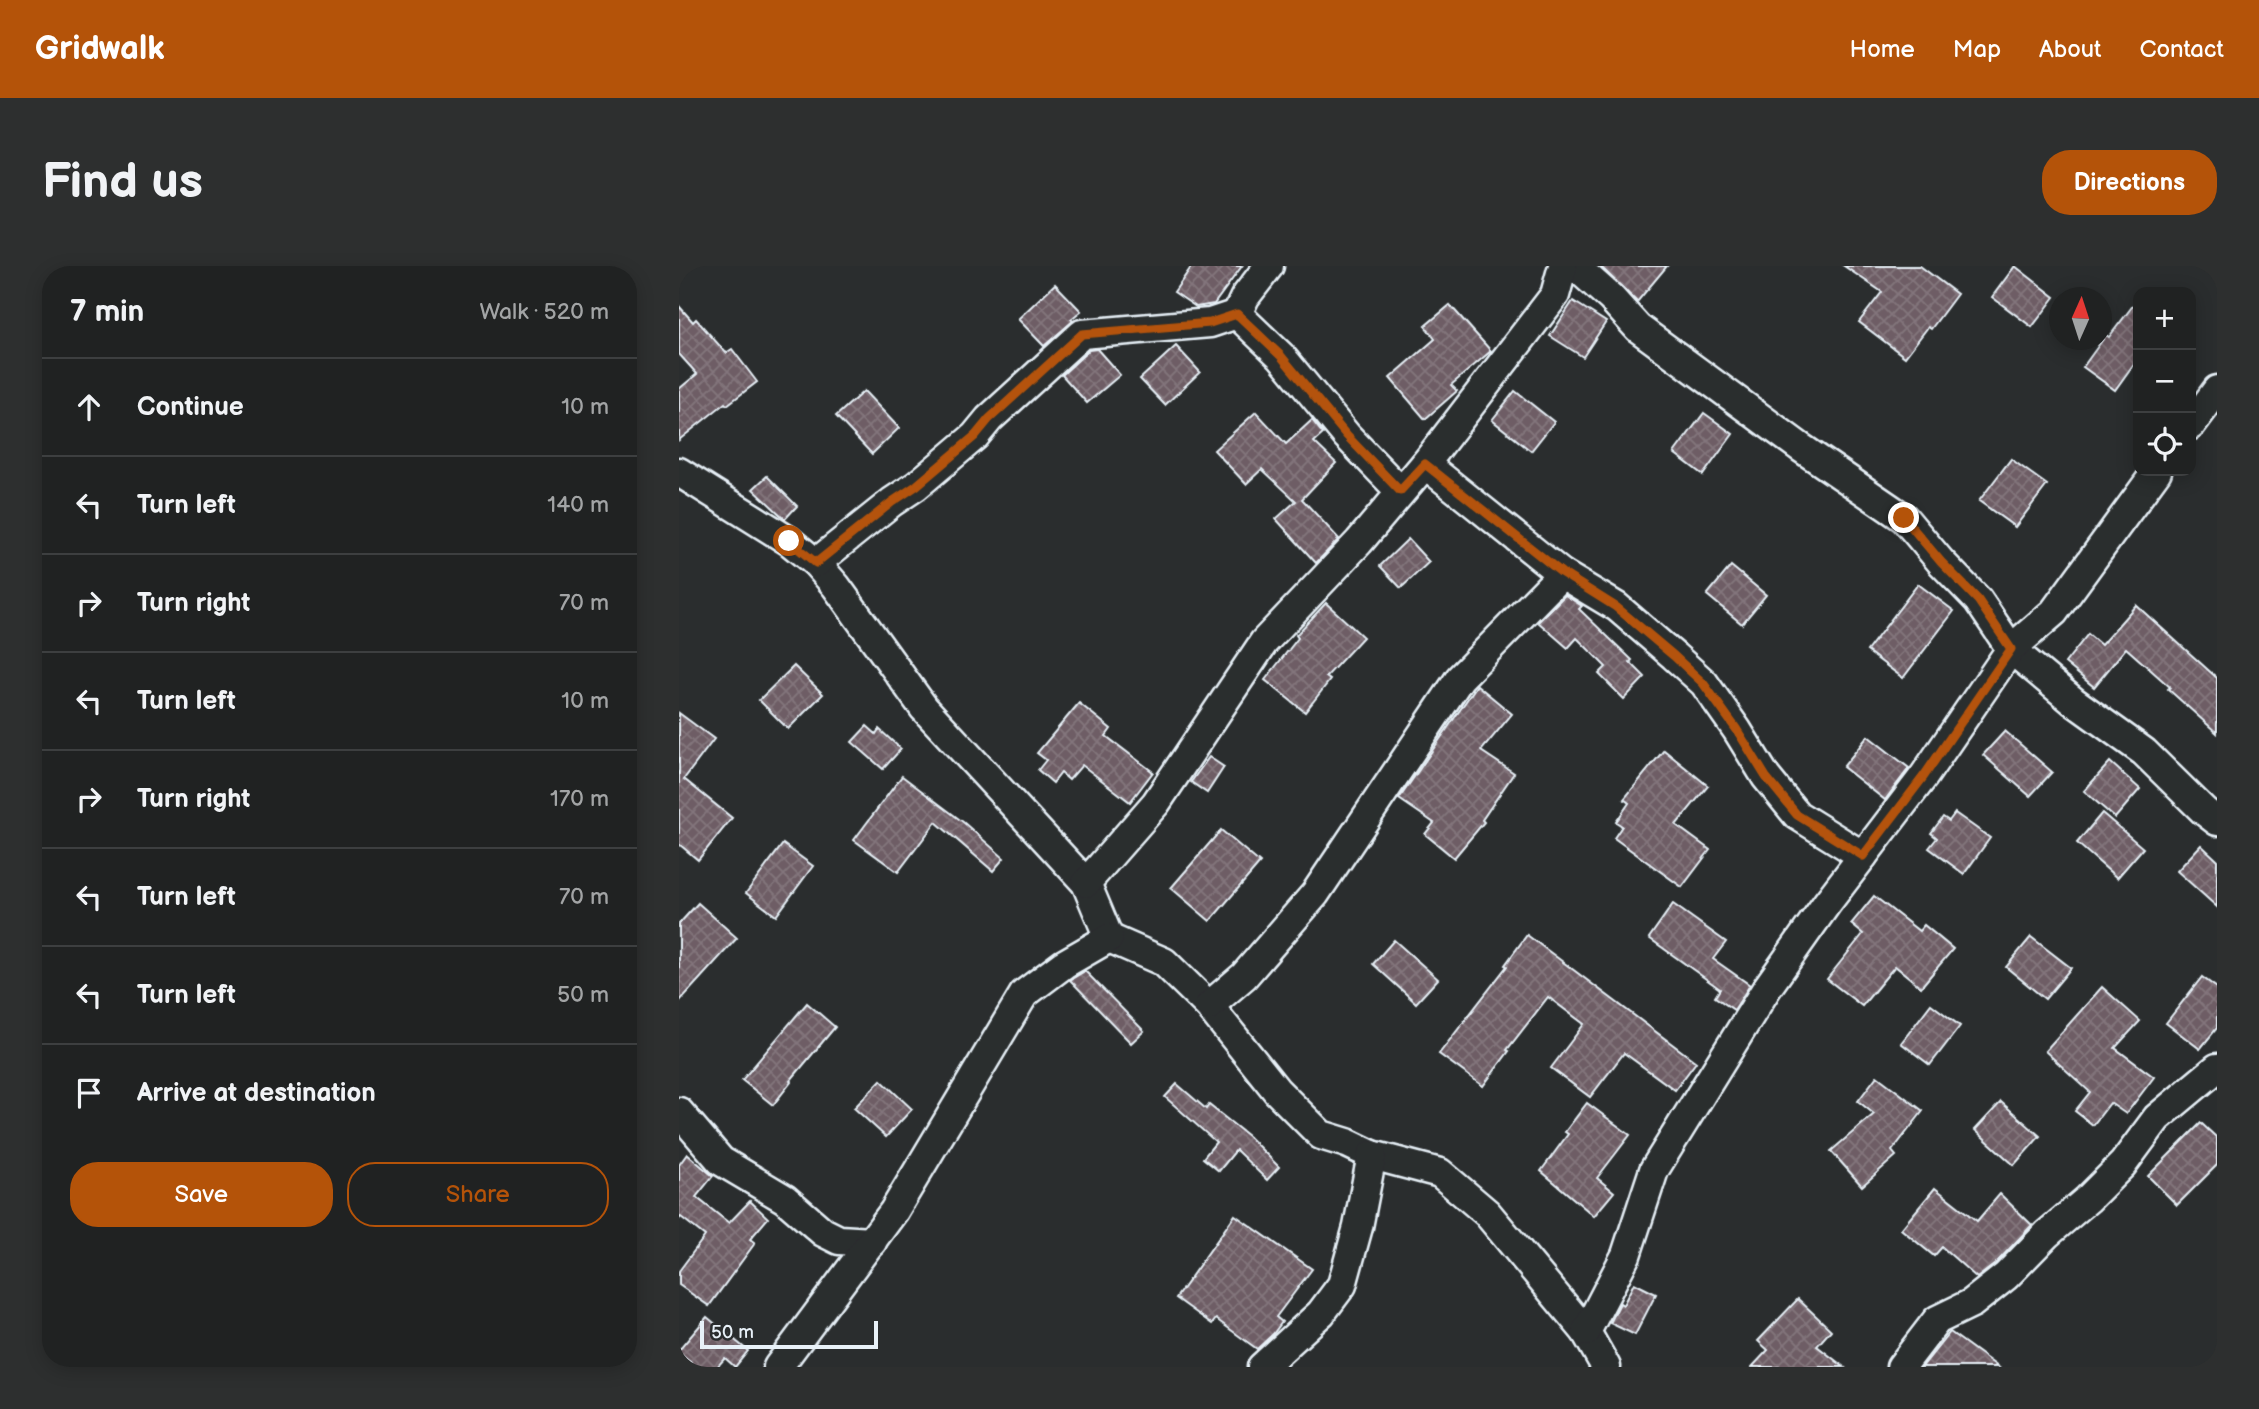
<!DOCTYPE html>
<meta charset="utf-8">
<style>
body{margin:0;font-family:"Balsamiq Sans",sans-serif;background:#2d2f2f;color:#f1f3f6}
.controls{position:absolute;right:21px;top:21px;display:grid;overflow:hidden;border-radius:14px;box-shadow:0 4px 18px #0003}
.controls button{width:63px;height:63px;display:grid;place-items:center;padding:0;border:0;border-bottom:2px solid #3d3f40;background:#202222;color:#f1f3f6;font:35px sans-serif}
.compass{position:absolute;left:1370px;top:21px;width:63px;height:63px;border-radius:50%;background:#202222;box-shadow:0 4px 18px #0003;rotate:3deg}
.scale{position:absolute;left:21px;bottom:18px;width:178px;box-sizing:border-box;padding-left:7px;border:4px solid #e8f1f8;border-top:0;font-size:19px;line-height:24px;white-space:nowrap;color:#e8f1f8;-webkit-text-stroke:5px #2a2d2e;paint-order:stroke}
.stop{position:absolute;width:21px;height:21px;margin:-16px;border:5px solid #b45309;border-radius:50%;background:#fff}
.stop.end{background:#b45309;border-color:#fff;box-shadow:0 2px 7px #0008}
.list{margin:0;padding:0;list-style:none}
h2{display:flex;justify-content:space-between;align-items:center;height:91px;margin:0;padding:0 28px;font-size:30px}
h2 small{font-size:23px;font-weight:400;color:#a2a4a5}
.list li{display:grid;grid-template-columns:46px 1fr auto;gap:21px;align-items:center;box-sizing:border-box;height:98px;padding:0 28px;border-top:2px solid #3d3f40}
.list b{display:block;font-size:26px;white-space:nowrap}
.list em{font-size:23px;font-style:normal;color:#a2a4a5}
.actions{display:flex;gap:14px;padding:21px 28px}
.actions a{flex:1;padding:16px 0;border:2px solid #b45309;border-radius:28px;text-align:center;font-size:24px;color:#b45309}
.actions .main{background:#b45309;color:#fff}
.icon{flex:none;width:38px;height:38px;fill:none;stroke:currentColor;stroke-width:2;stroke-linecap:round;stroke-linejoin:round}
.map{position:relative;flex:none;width:1538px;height:1101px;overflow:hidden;border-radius:28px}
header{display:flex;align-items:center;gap:42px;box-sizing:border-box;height:98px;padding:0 35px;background:#b45309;color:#fff}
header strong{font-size:33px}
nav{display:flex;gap:38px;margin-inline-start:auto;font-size:24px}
.intro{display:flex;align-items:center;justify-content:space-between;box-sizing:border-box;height:168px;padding:0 42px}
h1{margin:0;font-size:49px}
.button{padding:18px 32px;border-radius:28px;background:#b45309;color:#fff;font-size:24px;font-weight:700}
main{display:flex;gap:42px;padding:0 42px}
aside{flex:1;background:#202222;border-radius:28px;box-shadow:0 4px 18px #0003}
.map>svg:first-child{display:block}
.building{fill:url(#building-cross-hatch);stroke:#e8f1f8;stroke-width:2}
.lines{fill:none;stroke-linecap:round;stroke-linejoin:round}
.minor-casing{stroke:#e8f1f8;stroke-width:33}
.minor{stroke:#2a2d2e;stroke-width:28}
.route{stroke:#b45309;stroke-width:9}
</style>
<header>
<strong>Gridwalk</strong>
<nav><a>Home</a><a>Map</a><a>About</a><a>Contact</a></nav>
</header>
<div class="intro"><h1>Find us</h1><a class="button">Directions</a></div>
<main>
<aside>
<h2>7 min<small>Walk · 520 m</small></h2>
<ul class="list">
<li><svg class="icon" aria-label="ahead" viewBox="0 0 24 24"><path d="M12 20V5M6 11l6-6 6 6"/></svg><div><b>Continue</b></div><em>10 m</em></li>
<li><svg class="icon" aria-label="left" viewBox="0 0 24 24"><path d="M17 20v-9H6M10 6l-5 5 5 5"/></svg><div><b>Turn left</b></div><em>140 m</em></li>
<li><svg class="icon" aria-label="right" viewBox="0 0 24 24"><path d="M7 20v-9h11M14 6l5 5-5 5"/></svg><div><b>Turn right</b></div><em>70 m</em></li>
<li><svg class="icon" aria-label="left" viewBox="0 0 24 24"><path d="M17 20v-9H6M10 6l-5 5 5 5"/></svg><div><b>Turn left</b></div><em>10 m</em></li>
<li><svg class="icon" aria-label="right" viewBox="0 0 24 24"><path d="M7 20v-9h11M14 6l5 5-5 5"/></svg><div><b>Turn right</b></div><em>170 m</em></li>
<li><svg class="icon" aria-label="left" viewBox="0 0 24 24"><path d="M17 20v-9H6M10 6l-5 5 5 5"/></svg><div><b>Turn left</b></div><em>70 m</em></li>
<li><svg class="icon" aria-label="left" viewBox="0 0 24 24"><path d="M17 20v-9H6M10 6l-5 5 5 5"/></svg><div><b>Turn left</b></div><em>50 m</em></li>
<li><svg class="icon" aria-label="arrive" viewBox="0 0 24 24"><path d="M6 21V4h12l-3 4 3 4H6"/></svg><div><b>Arrive at destination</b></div></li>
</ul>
<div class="actions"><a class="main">Save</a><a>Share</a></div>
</aside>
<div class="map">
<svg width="1538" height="1101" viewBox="0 0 1538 1101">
<defs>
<pattern id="building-cross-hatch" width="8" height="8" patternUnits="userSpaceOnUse" patternTransform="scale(1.75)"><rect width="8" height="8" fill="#6e5d65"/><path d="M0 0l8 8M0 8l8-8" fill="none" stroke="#83757c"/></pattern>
</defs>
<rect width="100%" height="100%" fill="#2a2d2e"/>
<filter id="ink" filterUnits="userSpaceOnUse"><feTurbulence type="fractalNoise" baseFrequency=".0143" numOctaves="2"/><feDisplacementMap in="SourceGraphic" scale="14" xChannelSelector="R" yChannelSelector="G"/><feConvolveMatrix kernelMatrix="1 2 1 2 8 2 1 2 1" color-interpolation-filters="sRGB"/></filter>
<g filter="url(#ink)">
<!-- building -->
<g class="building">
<polygon points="513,0 563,0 535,38 517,41 495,26"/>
<polygon points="921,0 988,0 958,36"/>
<polygon points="1165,0 1241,0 1278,28 1252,63 1249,61 1226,91 1180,56 1203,26"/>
<polygon points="1336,0 1376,31 1353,61 1313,31"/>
<polygon points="376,18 402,45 392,53 394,55 365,80 339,53"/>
<polygon points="1459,33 1459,92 1436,124 1404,101 1427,69 1430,71"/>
<polygon points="894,35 927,56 904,91 871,70"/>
<polygon points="771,39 812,85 772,119 778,125 746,153 711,112 756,73 746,60"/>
<polygon points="0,40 14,56 17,53 47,87 53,83 78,116 48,139 46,137 0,174 0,123 18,108 0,88"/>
<polygon points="497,80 521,106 486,139 461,113"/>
<polygon points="418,83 441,109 408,137 383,109 410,84"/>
<polygon points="185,125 220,162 193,188 157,150"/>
<polygon points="836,125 875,156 852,185 813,154"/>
<polygon points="577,146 607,178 633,154 644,168 635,176 657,197 623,233 660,273 637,297 597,253 617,235 583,203 567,218 535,184"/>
<polygon points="1025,147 1054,168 1024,209 995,187"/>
<polygon points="1332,193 1368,219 1336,261 1300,235"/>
<polygon points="88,210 118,240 106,253 74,223"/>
<polygon points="729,273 750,296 722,322 701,300"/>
<polygon points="1052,300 1087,329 1063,358 1028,329"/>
<polygon points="1239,318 1275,345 1224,412 1188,385"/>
<polygon points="886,329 903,340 900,343 953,394 951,396 966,411 945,433 920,408 927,401 898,372 889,382 859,356"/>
<polygon points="647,337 684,371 647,411 651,414 626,446 586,414 619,372 617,369"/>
<polygon points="1457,339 1538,412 1538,467 1489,423 1491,421 1447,382 1415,421 1386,397 1409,368 1422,379"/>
<polygon points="115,400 144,428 109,463 80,434"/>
<polygon points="798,419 833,448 802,485 835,507 803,554 805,556 775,592 746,568 755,557 720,533"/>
<polygon points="400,437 432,463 427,470 474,506 451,536 403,499 390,514 382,507 374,517 359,504 367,494 358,487"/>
<polygon points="0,447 35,473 5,513 53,552 19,594 0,578"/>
<polygon points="188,460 197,468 200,463 222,483 204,503 173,476"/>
<polygon points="1326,465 1373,506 1351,530 1304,489"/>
<polygon points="1189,470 1230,502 1206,534 1164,501"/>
<polygon points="985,484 1029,520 997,559 1031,584 1003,621 935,572 943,560 937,556 950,537 945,533"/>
<polygon points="530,491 545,501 528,527 512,516"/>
<polygon points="1431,496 1461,523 1436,552 1405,525"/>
<polygon points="223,510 284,556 325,592 314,605 257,556 219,606 175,574"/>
<polygon points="1276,547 1311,572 1285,608 1250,582 1258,572 1252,567 1264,551 1270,555"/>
<polygon points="1423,547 1464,582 1438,612 1398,577"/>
<polygon points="542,564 581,597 531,655 492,622"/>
<polygon points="104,578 134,600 97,650 67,627"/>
<polygon points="1522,579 1538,594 1538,641 1498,605"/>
<polygon points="1195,630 1240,665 1245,659 1274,683 1242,721 1216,700 1183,740 1148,713 1184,668 1172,658"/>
<polygon points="19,637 58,672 0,736 0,658"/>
<polygon points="994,638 1047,676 1034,693 1071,719 1055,744 1036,731 1041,723 970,672"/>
<polygon points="848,669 1017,796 996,824 945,787 911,831 872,802 905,758 869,731 828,784 830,785 804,820 760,788 828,700 826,699"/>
<polygon points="1352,671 1392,702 1366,733 1327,701"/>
<polygon points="715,674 759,713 737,737 694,698"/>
<polygon points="406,705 465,765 452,777 391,714"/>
<polygon points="1523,711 1538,722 1538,762 1521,783 1487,757"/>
<polygon points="1423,721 1461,755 1436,782 1475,811 1447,848 1431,837 1414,859 1396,845 1411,826 1366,785"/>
<polygon points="128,737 156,761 111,815 112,816 94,839 63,814"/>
<polygon points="1252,738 1281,760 1251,799 1222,777"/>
<polygon points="1198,810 1244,845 1213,885 1217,890 1183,920 1152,885 1195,848 1179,835"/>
<polygon points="202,814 233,843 207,871 175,842"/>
<polygon points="498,818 527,843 530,839 569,870 600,901 588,914 557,884 540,905 524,892 537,876 486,831"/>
<polygon points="1322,836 1361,870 1335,899 1296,864"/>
<polygon points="908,837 951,869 918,912 935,926 915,950 862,905 889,868 886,866"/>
<polygon points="1522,857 1538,872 1538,899 1498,939 1469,910"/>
<polygon points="8,888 34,910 17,931 50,957 71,935 89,952 71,973 76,977 30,1040 0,1019 0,1005 26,970 2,951 0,953 0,899"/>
<polygon points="1256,922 1298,955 1321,928 1353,959 1316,998 1298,1012 1263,981 1255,990 1222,963"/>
<polygon points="556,949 633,1003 597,1051 603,1056 594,1068 578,1083 537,1053 533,1058 497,1032"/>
<polygon points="955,1017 977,1028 956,1069 931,1057 941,1037 944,1039"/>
<polygon points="1119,1033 1152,1064 1138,1080 1165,1101 1073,1101 1089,1084 1079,1075"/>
<polygon points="28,1051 69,1085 56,1101 46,1092 38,1101 17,1101 0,1087 0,1084"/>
<polygon points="1271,1066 1319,1101 1243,1101"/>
</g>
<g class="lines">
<defs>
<g id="minor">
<polyline points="896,0 932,32 959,62 1121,181 1225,252 1262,296 1299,334 1332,383 1394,435 1465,486 1525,545 1538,555"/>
<polyline points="558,48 602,90 668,170 721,225"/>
<polyline points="1512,159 1538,124"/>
<polyline points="746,198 883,308 938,341 995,390 1025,417 1058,464 1087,511 1118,549 1184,590"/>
<polyline points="0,206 110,275 137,297 157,320 245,442 407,617 430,672 485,696 530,740 598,825 642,869 668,877 693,889 761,907 808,947 907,1066 927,1101"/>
<polyline points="137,297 213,236 237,220 296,170 310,153 403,68 531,57 558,48 566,31 590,0"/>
<polyline points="407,617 477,537 585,376 680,276 746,198 876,29 884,0"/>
<polyline points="530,740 565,710 636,628 781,412 883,308"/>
<polyline points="0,846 42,895 106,933 144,966 160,974 193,976"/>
<polyline points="907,1066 947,989 975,904 1088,722 1148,637 1245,510 1332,383 1375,346 1478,205"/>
<polyline points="99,1101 215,945 345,728 385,698 430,672"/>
<polyline points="583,1101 642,1047 663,1019 679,961 693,889"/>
<polyline points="1222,1101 1258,1054 1293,1037 1327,1010 1368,968 1409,933 1444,898 1478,852 1538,802"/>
</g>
</defs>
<!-- minor casing -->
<use href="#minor" class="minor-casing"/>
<!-- minor -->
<use href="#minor" class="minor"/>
</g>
</g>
<g class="lines" filter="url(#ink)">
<!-- route -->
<polyline class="route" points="110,275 137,297 213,236 237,220 296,170 310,153 403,68 531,57 558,48 602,90 668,170 721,225 746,198 883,307 937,341 995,390 1024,417 1058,464 1087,511 1118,549 1184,590 1245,510 1332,383 1299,334 1262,296 1225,252"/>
</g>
</svg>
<div class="controls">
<button>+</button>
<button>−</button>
<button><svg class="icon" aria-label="locate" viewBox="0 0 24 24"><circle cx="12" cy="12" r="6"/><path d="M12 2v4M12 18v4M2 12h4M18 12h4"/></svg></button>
</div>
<svg class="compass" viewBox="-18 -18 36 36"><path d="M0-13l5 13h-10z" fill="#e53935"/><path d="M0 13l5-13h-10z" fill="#a2a4a5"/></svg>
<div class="scale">50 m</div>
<div class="stop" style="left:110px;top:275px"></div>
<div class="stop end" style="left:1225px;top:252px"></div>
</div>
</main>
